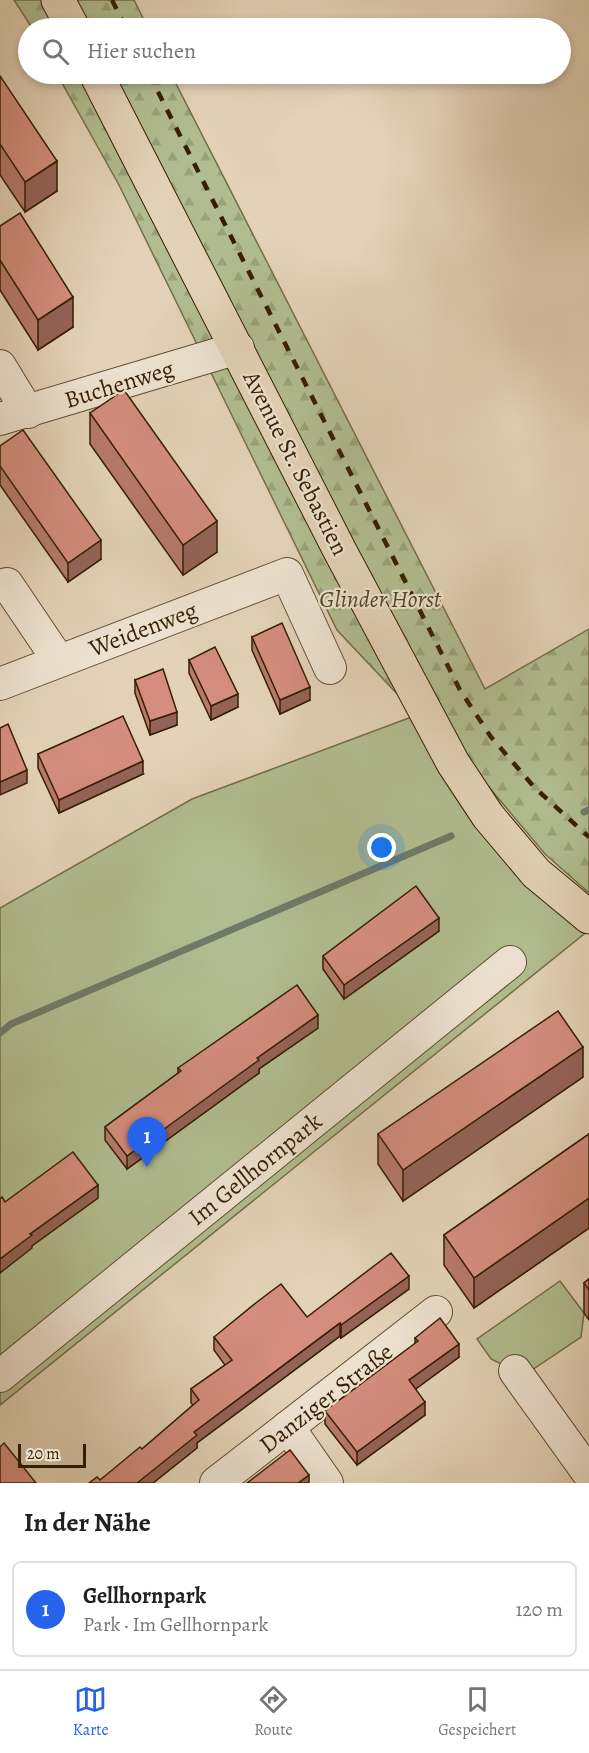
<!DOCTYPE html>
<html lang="de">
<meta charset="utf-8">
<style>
body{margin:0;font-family:Alegreya,serif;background:#f6f6f6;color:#202124}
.scale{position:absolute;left:18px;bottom:15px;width:68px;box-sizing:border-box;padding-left:6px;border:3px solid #361f00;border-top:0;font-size:16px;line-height:21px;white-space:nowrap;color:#361f00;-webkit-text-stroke:4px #ede2d0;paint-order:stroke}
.you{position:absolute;left:382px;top:848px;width:21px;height:21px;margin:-15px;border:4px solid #fff;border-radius:50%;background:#1a73e8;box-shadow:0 0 0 9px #1a73e833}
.badge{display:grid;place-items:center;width:39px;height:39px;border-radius:50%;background:#2563eb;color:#fff;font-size:20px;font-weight:700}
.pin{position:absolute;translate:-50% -50px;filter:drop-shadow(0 2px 3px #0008)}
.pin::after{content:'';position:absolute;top:32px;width:21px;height:18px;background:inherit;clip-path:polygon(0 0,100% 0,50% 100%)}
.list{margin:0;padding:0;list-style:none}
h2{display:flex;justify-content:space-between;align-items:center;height:78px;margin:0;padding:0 24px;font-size:26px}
h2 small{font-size:20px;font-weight:400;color:#757577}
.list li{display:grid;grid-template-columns:39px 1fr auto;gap:18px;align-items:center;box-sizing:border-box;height:96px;margin:0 12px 12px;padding:0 12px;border:2px solid #e0e0e0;border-radius:9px}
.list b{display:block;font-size:22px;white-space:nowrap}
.list p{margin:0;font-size:20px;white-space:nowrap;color:#757577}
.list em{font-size:20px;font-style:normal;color:#757577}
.icon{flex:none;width:33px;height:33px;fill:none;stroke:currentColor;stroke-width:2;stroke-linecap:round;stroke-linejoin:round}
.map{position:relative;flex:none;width:589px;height:1483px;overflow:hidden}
.search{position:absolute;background:#fff;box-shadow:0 3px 9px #0003;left:18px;right:18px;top:18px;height:66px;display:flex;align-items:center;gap:15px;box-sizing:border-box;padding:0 21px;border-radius:33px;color:#757577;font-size:22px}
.sheet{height:186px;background:#fff}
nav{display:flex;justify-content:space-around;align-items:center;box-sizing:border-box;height:84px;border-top:2px solid #e0e0e0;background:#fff;font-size:16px;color:#757577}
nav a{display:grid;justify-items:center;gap:3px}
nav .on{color:#2563eb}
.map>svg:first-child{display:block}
.green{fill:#b1bd90;stroke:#746e48;stroke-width:1.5}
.forest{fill:url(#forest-firs);stroke:#746e48;stroke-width:1.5}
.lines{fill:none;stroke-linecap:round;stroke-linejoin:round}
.stream{stroke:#6f7b68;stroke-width:7}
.minor-casing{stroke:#614c2e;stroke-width:34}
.major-casing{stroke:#361f00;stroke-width:35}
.minor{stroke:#ede2d0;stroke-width:32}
.major{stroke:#e3d2b7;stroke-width:33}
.rail{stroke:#361f00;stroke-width:4.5;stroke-dasharray:10 10;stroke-linecap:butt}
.wall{fill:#b6796c;stroke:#361f00;stroke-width:1.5}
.shaded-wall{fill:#946358;stroke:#361f00;stroke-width:1.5}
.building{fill:#d48d7e;stroke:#361f00;stroke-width:1.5}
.labels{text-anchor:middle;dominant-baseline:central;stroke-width:4.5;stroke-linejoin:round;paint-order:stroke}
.street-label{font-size:24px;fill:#361f00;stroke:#ede2d0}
.park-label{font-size:24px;font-style:italic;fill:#554624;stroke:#ede2d0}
</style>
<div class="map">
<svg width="589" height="1483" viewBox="0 0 589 1483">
<defs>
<pattern id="forest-firs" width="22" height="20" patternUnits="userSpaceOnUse" patternTransform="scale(1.5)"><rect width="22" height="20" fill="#b1bd90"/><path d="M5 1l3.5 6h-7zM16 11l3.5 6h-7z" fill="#99a27a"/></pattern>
</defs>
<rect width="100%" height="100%" fill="#e3d2b7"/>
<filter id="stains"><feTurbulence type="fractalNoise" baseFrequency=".00333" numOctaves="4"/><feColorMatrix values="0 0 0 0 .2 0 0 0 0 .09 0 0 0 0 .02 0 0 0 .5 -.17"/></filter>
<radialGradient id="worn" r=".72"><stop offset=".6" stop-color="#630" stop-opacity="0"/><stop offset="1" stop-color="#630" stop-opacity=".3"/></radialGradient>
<!-- green -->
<g class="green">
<polygon points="417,715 589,930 0,1405 0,908 192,799"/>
<polygon points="560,1281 584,1313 581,1337 520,1378 515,1371 491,1359 477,1339"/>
</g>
<!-- forest -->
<g class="forest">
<polygon points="14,0 134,0 148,28 32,28"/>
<polygon points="57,74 171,74 485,689 589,629 589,893 545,854 462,755 417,715 337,630 119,185"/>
</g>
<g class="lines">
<!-- stream -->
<g class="stream">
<polyline points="584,812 589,810"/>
<polyline points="0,1033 11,1024 451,836"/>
</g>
<defs>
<g id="minor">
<polyline points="0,366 28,412"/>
<polyline points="0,419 238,348"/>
<polyline points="7,584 59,661"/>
<polyline points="0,684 287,574 330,668"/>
<polyline points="515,1371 589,1474"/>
<polyline points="0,1376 510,962"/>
<polyline points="288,1427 327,1483"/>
<polyline points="216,1483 436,1312"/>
</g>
<g id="major">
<polyline points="58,0 73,28"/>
<polyline points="96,74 340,551 453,763 488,816 536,873 589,917"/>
</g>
</defs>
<!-- minor casing -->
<use href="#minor" class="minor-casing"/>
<!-- major casing -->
<use href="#major" class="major-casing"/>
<!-- minor -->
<use href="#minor" class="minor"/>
<!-- major -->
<use href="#major" class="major"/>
<!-- rail -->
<g class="rail">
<polyline points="112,0 126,28"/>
<polyline points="149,74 460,690 491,737 535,788 589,837"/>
</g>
</g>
<!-- wall -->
<g class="wall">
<polygon points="0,76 57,191 25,212 0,175"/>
<polygon points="0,226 73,327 38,350 0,290"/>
<polygon points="90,413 217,552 183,575 90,444"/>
<polygon points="0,446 101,559 68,582 0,485"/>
<polygon points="252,637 310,700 280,714 252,650"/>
<polygon points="189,660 238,707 211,720 189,673"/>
<polygon points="135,680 177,725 150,735 135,693"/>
<polygon points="38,754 143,774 59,813 38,768"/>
<polygon points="439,931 344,999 323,969 323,956"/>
<polygon points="318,1028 259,1069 259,1073 127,1169 105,1140 105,1127 178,1073 178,1068"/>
<polygon points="583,1077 403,1201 378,1164 378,1134"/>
<polygon points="589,1134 589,1228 474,1308 444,1265 444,1235"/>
<polygon points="589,1279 589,1320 584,1313 584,1283"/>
<polygon points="409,1289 341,1338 340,1336 197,1443 197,1448 153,1483 89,1483 100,1480 142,1449 193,1405 191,1403 191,1389 225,1365 214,1350 214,1337 307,1317"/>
<polygon points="415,1338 459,1357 415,1389 425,1415 357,1465 325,1424 325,1411 415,1344"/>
</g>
<!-- shaded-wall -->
<g class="shaded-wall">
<polygon points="57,161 57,191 25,212 25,182"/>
<polygon points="73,297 73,327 38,350 38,320"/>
<polygon points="217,521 217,552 183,575 183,545"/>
<polygon points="101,540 101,559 68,582 68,563"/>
<polygon points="310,687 310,700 280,714 280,700"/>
<polygon points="238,694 238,707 211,720 211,706"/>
<polygon points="177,712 177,725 150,735 150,721"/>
<polygon points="143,761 143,774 59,813 59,800"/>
<polygon points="27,770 27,783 0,795 0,782"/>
<polygon points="439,918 439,931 344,999 344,985"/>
<polygon points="318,1015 318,1028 259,1069 259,1073 127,1169 127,1156 257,1058"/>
<polygon points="583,1047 583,1077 403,1201 403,1170"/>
<polygon points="98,1185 98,1198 32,1246 32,1248 0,1273 0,1259 30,1234"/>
<polygon points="589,1198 589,1228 474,1308 474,1278"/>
<polygon points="409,1276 409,1289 341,1338 341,1325"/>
<polygon points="340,1323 340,1336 197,1443 197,1448 153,1483 137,1483 194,1432"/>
<polygon points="459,1344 459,1357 409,1394 409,1380"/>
<polygon points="425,1402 425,1415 357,1465 357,1452"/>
<polygon points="309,1475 309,1483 298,1483"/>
</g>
<!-- building -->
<g class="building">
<polygon points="0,76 57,161 25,182 0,144"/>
<polygon points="20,213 73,297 38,320 0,260 0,226"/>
<polygon points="124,390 217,521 183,545 90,413"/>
<polygon points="23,430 101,540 68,563 0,466 0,446"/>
<polygon points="282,623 310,687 280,700 252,637"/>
<polygon points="215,647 238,694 211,706 189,660"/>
<polygon points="163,669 177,712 150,721 135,680"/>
<polygon points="123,716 143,761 59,800 38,754"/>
<polygon points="8,724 27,770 0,782 0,728"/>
<polygon points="416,886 439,918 344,985 323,956"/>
<polygon points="297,985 318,1015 257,1058 259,1060 127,1156 105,1127 181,1071 178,1068"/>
<polygon points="558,1011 583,1047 403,1170 378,1134"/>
<polygon points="589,1134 589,1198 474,1278 444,1235"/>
<polygon points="73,1152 98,1185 30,1234 32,1235 0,1259 0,1199 2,1197 5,1202"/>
<polygon points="391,1253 409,1276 341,1325 340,1323 194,1432 197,1435 137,1483 89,1483 97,1477 100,1480 140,1447 142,1449 199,1400 191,1389 232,1360 214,1337 257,1302 281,1284 307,1317"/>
<polygon points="589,1279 589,1290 584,1283"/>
<polygon points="440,1318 459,1344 409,1380 425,1402 357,1452 325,1411 418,1341 415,1338"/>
<polygon points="4,1443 36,1483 0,1483 0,1447"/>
<polygon points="290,1450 309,1475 298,1483 247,1483"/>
</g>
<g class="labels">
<!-- street labels -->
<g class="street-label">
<text transform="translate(119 384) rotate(-17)">Buchenweg</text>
<text transform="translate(296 463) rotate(63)">Avenue St. Sebastien</text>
<text transform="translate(143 629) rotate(-21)">Weidenweg</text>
<text transform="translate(255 1169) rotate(-39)">Im Gellhornpark</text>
<text transform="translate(326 1398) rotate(-38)">Danziger Straße</text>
</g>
<!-- park labels -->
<g class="park-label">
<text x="380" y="599">Glinder Horst</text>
</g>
</g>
<rect width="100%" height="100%" filter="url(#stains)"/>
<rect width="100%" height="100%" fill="url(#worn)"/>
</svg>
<div class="scale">20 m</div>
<div class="you"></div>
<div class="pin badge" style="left:147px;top:1167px">1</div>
<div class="search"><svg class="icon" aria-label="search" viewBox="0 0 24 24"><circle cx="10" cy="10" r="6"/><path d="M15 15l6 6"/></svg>Hier suchen</div>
</div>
<section class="sheet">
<h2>In der Nähe<small></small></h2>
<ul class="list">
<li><span class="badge">1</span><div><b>Gellhornpark</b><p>Park · Im Gellhornpark</p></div><em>120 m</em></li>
</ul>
</section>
<nav>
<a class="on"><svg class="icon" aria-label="map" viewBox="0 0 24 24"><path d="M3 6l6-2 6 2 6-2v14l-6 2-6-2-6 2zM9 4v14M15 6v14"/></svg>Karte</a>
<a><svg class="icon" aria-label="directions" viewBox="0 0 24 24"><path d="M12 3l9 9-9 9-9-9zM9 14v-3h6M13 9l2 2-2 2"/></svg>Route</a>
<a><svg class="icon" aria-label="saved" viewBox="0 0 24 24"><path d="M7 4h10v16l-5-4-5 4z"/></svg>Gespeichert</a>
</nav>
